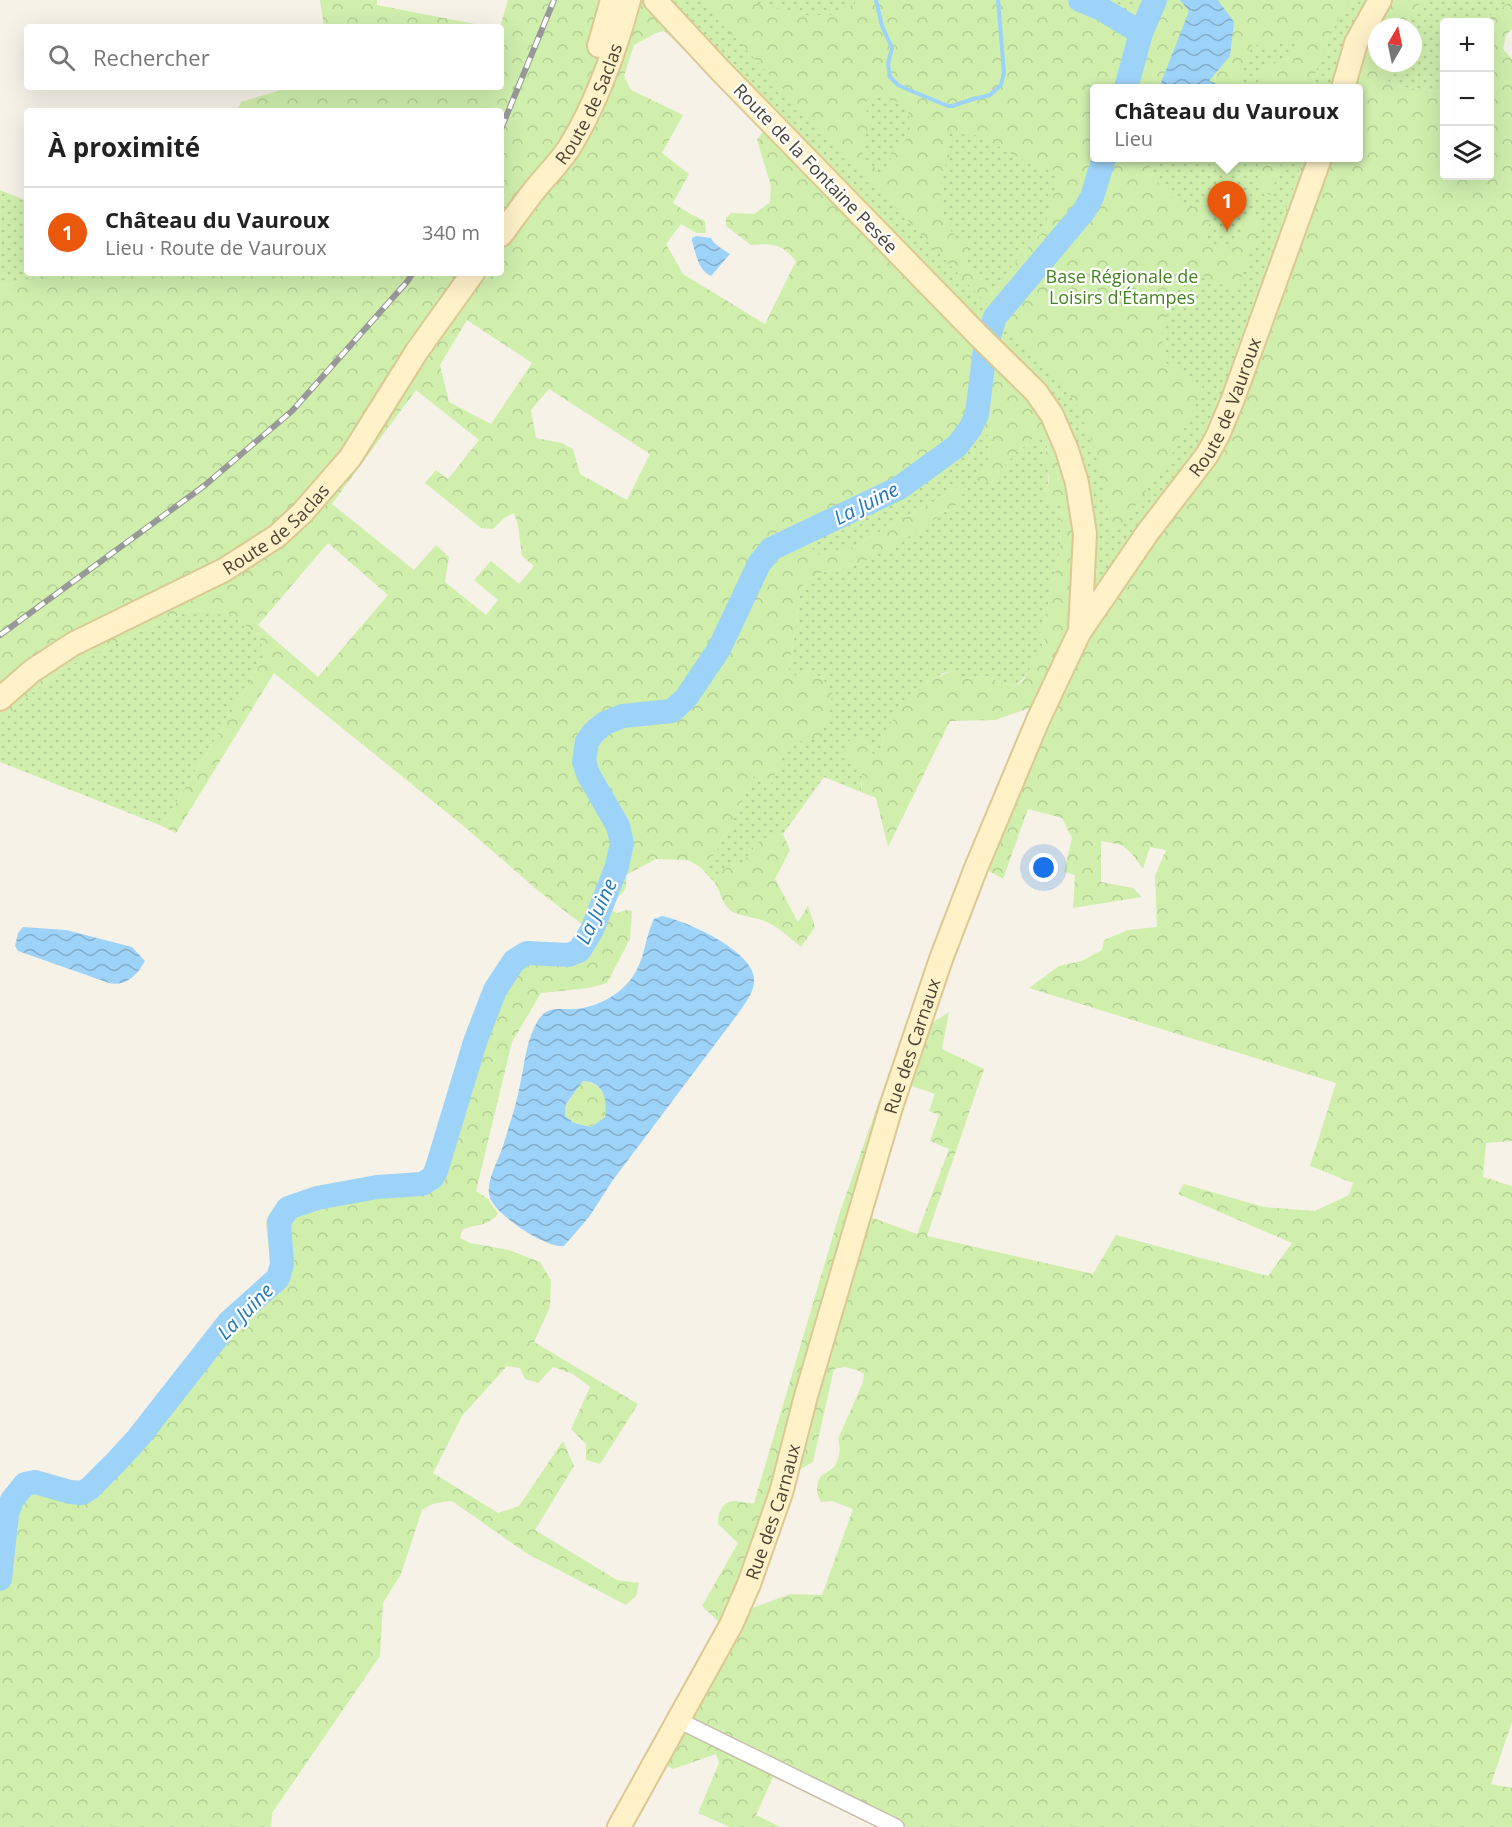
<!DOCTYPE html>
<html lang="fr">
<meta charset="utf-8">
<style>
body{margin:0;font-family:"Open Sans",sans-serif;background:#f6f6f6;color:#222}
.controls{position:absolute;right:18px;top:18px;display:grid;overflow:hidden;border-radius:6px;box-shadow:0 6px 24px #0002}
.controls button{width:54px;height:54px;display:grid;place-items:center;padding:0;border:0;border-bottom:2px solid #e0e0e0;background:#fff;color:#222;font:30px sans-serif}
.compass{position:absolute;left:1368px;top:18px;width:54px;height:54px;border-radius:50%;background:#fff;box-shadow:0 6px 24px #0002;rotate:9deg}
.you{position:absolute;left:1044px;top:868px;width:21px;height:21px;margin:-15px;border:4px solid #fff;border-radius:50%;background:#1a73e8;box-shadow:0 0 0 9px #1a73e833}
.badge{display:grid;place-items:center;width:39px;height:39px;border-radius:50%;background:#ea580c;color:#fff;font-size:20px;font-weight:700}
.pin{position:absolute;translate:-50% -50px;filter:drop-shadow(0 2px 3px #0008)}
.pin::after{content:'';position:absolute;top:32px;width:21px;height:18px;background:inherit;clip-path:polygon(0 0,100% 0,50% 100%)}
.popup{position:absolute;left:1090px;top:84px;width:273px;height:78px;box-sizing:border-box;display:grid;place-content:center;border-radius:6px;background:#fff;filter:drop-shadow(0 2px 4px #0005);font-size:20px;white-space:nowrap;color:#767676}
.popup b{font-size:22px;color:#222}
.popup::after{content:'';position:absolute;left:50%;top:100%;margin-left:-12px;border:12px solid transparent;border-top-color:#fff}
.list{margin:0;padding:0;list-style:none}
h2{display:flex;justify-content:space-between;align-items:center;height:78px;margin:0;padding:0 24px;font-size:26px}
h2 small{font-size:20px;font-weight:400;color:#767676}
.list li{display:grid;grid-template-columns:39px 1fr auto;gap:18px;align-items:center;box-sizing:border-box;height:90px;padding:0 24px;border-top:2px solid #e0e0e0}
.list b{display:block;font-size:22px;white-space:nowrap}
.list p{margin:0;font-size:20px;white-space:nowrap;color:#767676}
.list em{font-size:20px;font-style:normal;color:#767676}
.icon{flex:none;width:33px;height:33px;fill:none;stroke:currentColor;stroke-width:2;stroke-linecap:round;stroke-linejoin:round}
.map{position:relative;flex:none;width:1512px;height:1827px;overflow:hidden}
.search{position:absolute;background:#fff;box-shadow:0 6px 24px #0002;left:24px;top:24px;width:480px;height:66px;display:flex;align-items:center;gap:15px;box-sizing:border-box;padding:0 21px;border-radius:6px;color:#767676;font-size:22px}
.panel{position:absolute;background:#fff;box-shadow:0 6px 24px #0002;left:24px;top:108px;width:480px;height:168px;border-radius:6px}
.map>svg:first-child{display:block}
.green{fill:url(#green-dots)}
.forest{fill:url(#forest-crowns);fill-rule:evenodd}
.water{fill:url(#water-waves);fill-rule:evenodd}
.lines{fill:none;stroke-linecap:round;stroke-linejoin:round}
.stream{stroke:#9ed3f9;stroke-width:4}
.river{stroke:#9ed3f9;stroke-width:24}
.street-casing{stroke:#c6bdac;stroke-width:18}
.secondary-casing{stroke:#dbc893;stroke-width:26}
.street{stroke:#fff;stroke-width:15}
.secondary{stroke:#fff2c9;stroke-width:22}
.rail-casing{stroke:#989898;stroke-width:6}
.rail{stroke:#fff;stroke-width:4;stroke-dasharray:11;stroke-linecap:butt}
.labels{text-anchor:middle;dominant-baseline:central;stroke-width:4.5;stroke-linejoin:round;paint-order:stroke}
.street-label{font-size:18px;fill:#4b4336;stroke:#fff}
.park-label{font-size:18px;fill:#468421;stroke:#fff}
.water-label{font-size:20px;font-style:italic;fill:#2079bc;stroke:#fff}
</style>
<div class="map">
<svg width="1512" height="1827" viewBox="0 0 1512 1827">
<defs>
<pattern id="green-dots" width="8" height="8" patternUnits="userSpaceOnUse" patternTransform="scale(1.5)"><rect width="8" height="8" fill="#d0efad"/><path d="M2 2h.1M6 6h.1" fill="none" stroke="#b4ce95" stroke-width="1.8" stroke-linecap="round"/></pattern>
<pattern id="forest-crowns" width="20" height="18" patternUnits="userSpaceOnUse" patternTransform="scale(1.5)"><rect width="20" height="18" fill="#d0efad"/><path d="M2 6a3 3 0 1 1 6 0M12 15a3 3 0 1 1 6 0" fill="none" stroke="#b4ce95"/></pattern>
<pattern id="water-waves" width="16" height="10" patternUnits="userSpaceOnUse" patternTransform="scale(1.5)"><rect width="16" height="10" fill="#9ed3f9"/><path d="M0 5q4-4 8 0t8 0" fill="none" stroke="#83adca"/></pattern>
</defs>
<rect width="100%" height="100%" fill="#f6f2e8"/>
<!-- green -->
<g class="green">
<polygon points="672,0 1373,0 1351,39 1330,88 1095,88 1095,158 1304,158 1221,395 1188,467 1088,602 1083,484 982,328"/>
<path d="M1424 0H1512V7L1508 4 1480 22H1444V92L1394 86 1387 80V73C1397 70 1403 63 1413 63V27H1405C1407 16 1416 7 1424 0Z"/>
<polygon points="0,190 27,201 27,273 54,273 0,286"/>
<path d="M963 419 993 439 988 450 990 459 981 470 992 481 1013 456 1038 434 1046 435 1049 441C1048 444 1047 447 1046 450 1044 465 1054 479 1044 493L1056 504 1062 505 1060 549 1044 625 1040 634 1045 639C1038 656 1029 676 1015 686L1001 683 986 676 964 679 955 671 943 673 924 685 884 735 881 752 879 756H874L865 741 862 771 863 777 861 782V792L824 777 783 834 758 842 744 863 734 865 717 875 715 883 700 867 712 858 736 815 755 773 759 772 764 786 789 746 796 743 823 679 810 671 796 676 789 670 802 583 821 573 859 564 961 486 851 548 816 556 808 539 905 481 946 448Z"/>
<polygon points="193,610 227,612 259,636 265,657 162,826 0,762 0,723 27,697 62,669 156,624"/>
</g>
<!-- forest -->
<g class="forest">
<polygon points="320,0 377,0 377,5 490,27 324,27"/>
<path d="M508 0H672L982 328 1058 413 1088 600 1188 467 1221 395 1304 158H1359V88H1330L1351 39 1373 0H1424C1416 7 1407 16 1405 27H1377V63H1405L1395 71 1387 73V80L1394 86 1444 92V176H1490V22H1480L1509 3 1512 7V29L1506 35 1503 49 1512 59V1141L1486 1143 1483 1177 1512 1186V1722L1491 1784 1512 1788V1827H906L778 1766 756 1815 780 1827H730L698 1813 719 1763 716 1754 673 1769 662 1763 734 1636 702 1606 738 1543 718 1524C718 1514 721 1503 733 1501 740 1501 747 1504 754 1503L839 1215 899 1044 949 1012 942 1049 984 1069 927 1236 1093 1274 1116 1235 1268 1276 1292 1243 1178 1194 1184 1184 1264 1207 1315 1211 1349 1195 1353 1183 1310 1166 1336 1083 1029 988 1059 966 1082 961 1102 950 1104 940 1128 930 1157 927 1155 876 1166 850 1150 847 1143 869 1132 854 1122 845 1101 841V882L1133 888 1142 897 1073 908 1075 875 1064 872 1072 838 1062 818 1028 809 1003 879 984 868 1059 698 995 720 950 721 888 847 876 798 861 792 862 771C853 762 843 756 845 742L860 737 865 741 874 756H879C883 749 882 740 885 733 900 706 924 676 955 671L965 679 986 676 1001 683 1015 686 1023 681 1045 640 1040 634 1044 625 1060 549 1062 505H1049L1046 501 1044 493C1052 482 1050 472 1043 463L1049 441 1046 435 1038 434 1013 456 992 481 984 483 977 480 981 470 990 459 988 450 993 439 963 420 946 448 905 481 808 539 816 555 851 548 961 486 963 500 902 541 859 564 821 573 802 583 789 670 796 676 810 671 823 679 833 693 821 739C812 740 799 740 792 745 782 751 774 777 769 789L764 786 759 772 755 773 736 815 712 858 700 867 688 860 656 859 626 875C628 889 623 896 610 901L608 909 617 913 627 910 632 911 630 939 607 983 589 988 541 993 512 1042 476 1191 488 1199 498 1214C485 1228 478 1223 462 1230L460 1238 470 1243 509 1250 540 1262 551 1280 550 1307 534 1342 638 1404 600 1464 586 1460V1444L571 1429 590 1387 573 1374 553 1367 538 1383 525 1379 520 1368 507 1366 462 1416 433 1473 498 1513 519 1506 563 1441 574 1466 535 1530 617 1580 639 1583 636 1596 626 1605 526 1553 452 1501C441 1502 431 1503 422 1510L401 1574 383 1603 380 1656 272 1813 271 1827H0V1503C3 1496 8 1490 14 1484 39 1463 58 1493 82 1485L149 1409 220 1315 241 1296 259 1284 266 1276 270 1267V1259L266 1223 268 1216 276 1205 315 1187 365 1179 414 1176 420 1174 429 1165 466 1040 475 1042 498 984 513 962 526 953 568 955 578 950 591 931 536 889 466 828 274 673 176 833 162 826 265 657 259 636 227 612 193 610 156 624 62 669 27 697 0 723V286L54 273H501V111H237L241 102 281 90 316 87H501L500 27ZM664 31 766 126 757 140 771 186 770 202 754 214 731 213 726 218V226L751 245C773 243 782 244 796 261L765 324 683 274 666 244 681 224 696 233H706L705 221 692 215 673 203 689 174 662 153 683 115 631 90 624 76 634 45 656 33ZM467 320 532 363 491 424 449 402 440 365ZM549 389 650 454 627 500 580 474 573 449 562 443 536 438 531 410ZM416 390 479 440 448 479 436 470 425 483 481 528 493 529 504 518 514 513 518 525 522 556 534 566 519 584 491 561 474 580 498 600 486 615 445 582 449 557 436 545 414 570 332 504ZM328 543 388 595 318 677 258 625ZM909 1085 935 1094 929 1111 939 1115 930 1141 949 1149 917 1234 862 1214ZM845 1367 859 1371 864 1374 863 1382 838 1439C841 1448 840 1458 834 1467 831 1470 826 1472 822 1475 815 1482 816 1495 821 1502L832 1501 853 1509 822 1595 790 1594 747 1610 795 1472 813 1462 834 1369Z"/>
<path d="M699 0H748L753 3 807 15H830L855 4V0H1080L1116 16 1136 7 1140 0H1350L1333 30 1309 88H1256L1263 70 1297 50 1293 39 1266 47 1252 44 1238 81 1237 88H1095V158H1226L1185 160 1151 159 1148 174 1160 184 1183 208 1217 205 1203 240 1232 250 1248 216 1261 220 1237 290 1212 281 1186 265 1162 328 1163 361 1203 387 1171 457 1109 541C1110 499 1096 439 1075 403 1070 394 1062 385 1056 377ZM869 97C881 98 892 98 902 104 913 112 912 134 903 144 900 147 895 150 891 152L890 164 880 173 861 155 869 122 865 104ZM950 131C980 130 1006 153 1032 164 1040 167 1048 168 1055 171L1059 178 1049 209 1044 232 1036 238 991 291 968 270V244L954 235 945 222 941 209 940 180 949 156 946 145Z"/>
<polygon points="1255,158 1283,158 1270,196 1258,184 1258,158"/>
<path d="M783 834 790 850 775 879 798 922 808 906 815 927 801 947C791 939 779 927 767 922 759 918 735 915 731 911 721 903 721 892 715 883L717 875 726 868 744 862 758 842Z"/>
<path d="M583 1081C605 1085 607 1098 605 1117L591 1127 574 1123 565 1116 566 1104Z"/>
</g>
<!-- water -->
<g class="water">
<polygon points="1180,0 1218,0 1234,22 1230,56 1209,81 1226,87 1225,88 1159,88 1189,11"/>
<path d="M696 236 711 238C714 245 723 249 730 254L711 276C698 270 696 254 692 241V238Z"/>
<path d="M662 916C686 921 752 950 754 978 755 993 744 1004 737 1015L613 1180 589 1217 564 1246C547 1249 491 1213 489 1194 487 1179 498 1161 503 1146 509 1126 516 1106 520 1085 525 1063 526 1039 539 1019 548 1005 562 1010 576 1009 597 1007 619 995 631 979 646 959 644 939 654 919ZM583 1081C605 1083 607 1099 605 1117L591 1127 574 1123 565 1116 566 1104Z"/>
<path d="M23 927 66 930 132 947 145 961C137 975 126 987 109 983L18 951 15 946 18 933Z"/>
</g>
<g class="lines">
<!-- stream -->
<polyline class="stream" points="876,0 882,26 892,48 888,64 890,77 898,85 909,90 948,106 952,106 973,99 990,95 1001,85 1004,73 998,0"/>
<!-- river -->
<g class="river">
<polyline points="1080,0 1100,8 1141,33"/>
<polyline points="1126,88 1141,33 1155,0"/>
<polyline points="0,1579 7,1514 12,1500 25,1484 35,1482 70,1492 82,1493 90,1488 115,1463 138,1438 229,1322 278,1278 282,1264 279,1222 288,1208 317,1198 377,1187 422,1184 432,1178 436,1171 475,1042 495,990 514,961 527,953 568,955 579,951 592,930 617,866 622,843 618,826 588,774 584,761 587,742 593,733 605,723 623,716 672,711 686,698 719,649 759,564 771,549 899,488 957,446 970,429 977,414 985,349 995,317 1084,211 1092,197 1104,158"/>
</g>
<defs>
<polyline id="street" points="678,1720 896,1827"/>
<g id="secondary">
<polyline points="599,46 612,0"/>
<polyline points="1343,88 1356,43 1380,0"/>
<path id="s1" d="M501 235C513 219 524 203 537 187 547 175 560 162 569 148 597 103 615 51 629 0"/>
<path id="s2" d="M1081 630 1148 532 1207 455 1218 435 1233 399 1320 158"/>
<path id="s3" d="M0 699 32 671 73 644 224 570 277 536 302 513 350 458 417 351 473 273"/>
<path id="s4" d="M619 1827 731 1625 749 1584 781 1493 806 1396 891 1107 941 959 976 868 1038 720 1080 631 1085 534 1077 483 1067 450 1052 415 1036 392 978 335 720 70 655 0"/>
</g>
</defs>
<!-- street casing -->
<use href="#street" class="street-casing"/>
<!-- secondary casing -->
<use href="#secondary" class="secondary-casing"/>
<!-- street -->
<use href="#street" class="street"/>
<!-- secondary -->
<use href="#secondary" class="secondary"/>
<defs>
<g id="rail">
<polyline points="501,129 554,0"/>
<polyline points="0,635 204,486 292,411 406,283 413,273"/>
</g>
</defs>
<!-- rail casing -->
<use href="#rail" class="rail-casing"/>
<!-- rail -->
<use href="#rail" class="rail"/>
</g>
<g class="labels">
<!-- street labels -->
<g class="street-label">
<text stroke="none"><textPath href="#s1" startOffset="159">Route de Saclas</textPath></text>
<text transform="translate(816 168) rotate(46)">Route de la Fontaine Pesée</text>
<text stroke="none"><textPath href="#s2" startOffset="267">Route de Vauroux</textPath></text>
<text stroke="none"><textPath href="#s3" startOffset="326">Route de Saclas</textPath></text>
<text stroke="none"><textPath href="#s4" startOffset="838">Rue des Carnaux</textPath></text>
<text stroke="none"><textPath href="#s4" startOffset="352">Rue des Carnaux</textPath></text>
</g>
<!-- park labels -->
<g class="park-label">
<text x="1122" y="276">Base Régionale de<tspan x="1122" dy="21">Loisirs d'Étampes</tspan></text>
</g>
<!-- water labels -->
<g class="water-label">
<text transform="translate(866 503) rotate(-27)">La Juine</text>
<text transform="translate(596 911) rotate(-65)">La Juine</text>
<text transform="translate(245 1311) rotate(-45)">La Juine</text>
</g>
</g>
</svg>
<div class="controls">
<button>+</button>
<button>−</button>
<button><svg class="icon" aria-label="layers" viewBox="0 0 24 24"><path d="M12 4l9 5-9 5-9-5zM3 14l9 5 9-5"/></svg></button>
</div>
<svg class="compass" viewBox="-18 -18 36 36"><path d="M0-13l5 13h-10z" fill="#e53935"/><path d="M0 13l5-13h-10z" fill="#767676"/></svg>
<div class="you"></div>
<div class="pin badge" style="left:1227px;top:231px">1</div>
<div class="popup"><b>Château du Vauroux</b>Lieu</div>
<div class="search"><svg class="icon" aria-label="search" viewBox="0 0 24 24"><circle cx="10" cy="10" r="6"/><path d="M15 15l6 6"/></svg>Rechercher</div>
<section class="panel">
<h2>À proximité<small></small></h2>
<ul class="list">
<li><span class="badge">1</span><div><b>Château du Vauroux</b><p>Lieu · Route de Vauroux</p></div><em>340 m</em></li>
</ul>
</section>
</div>
